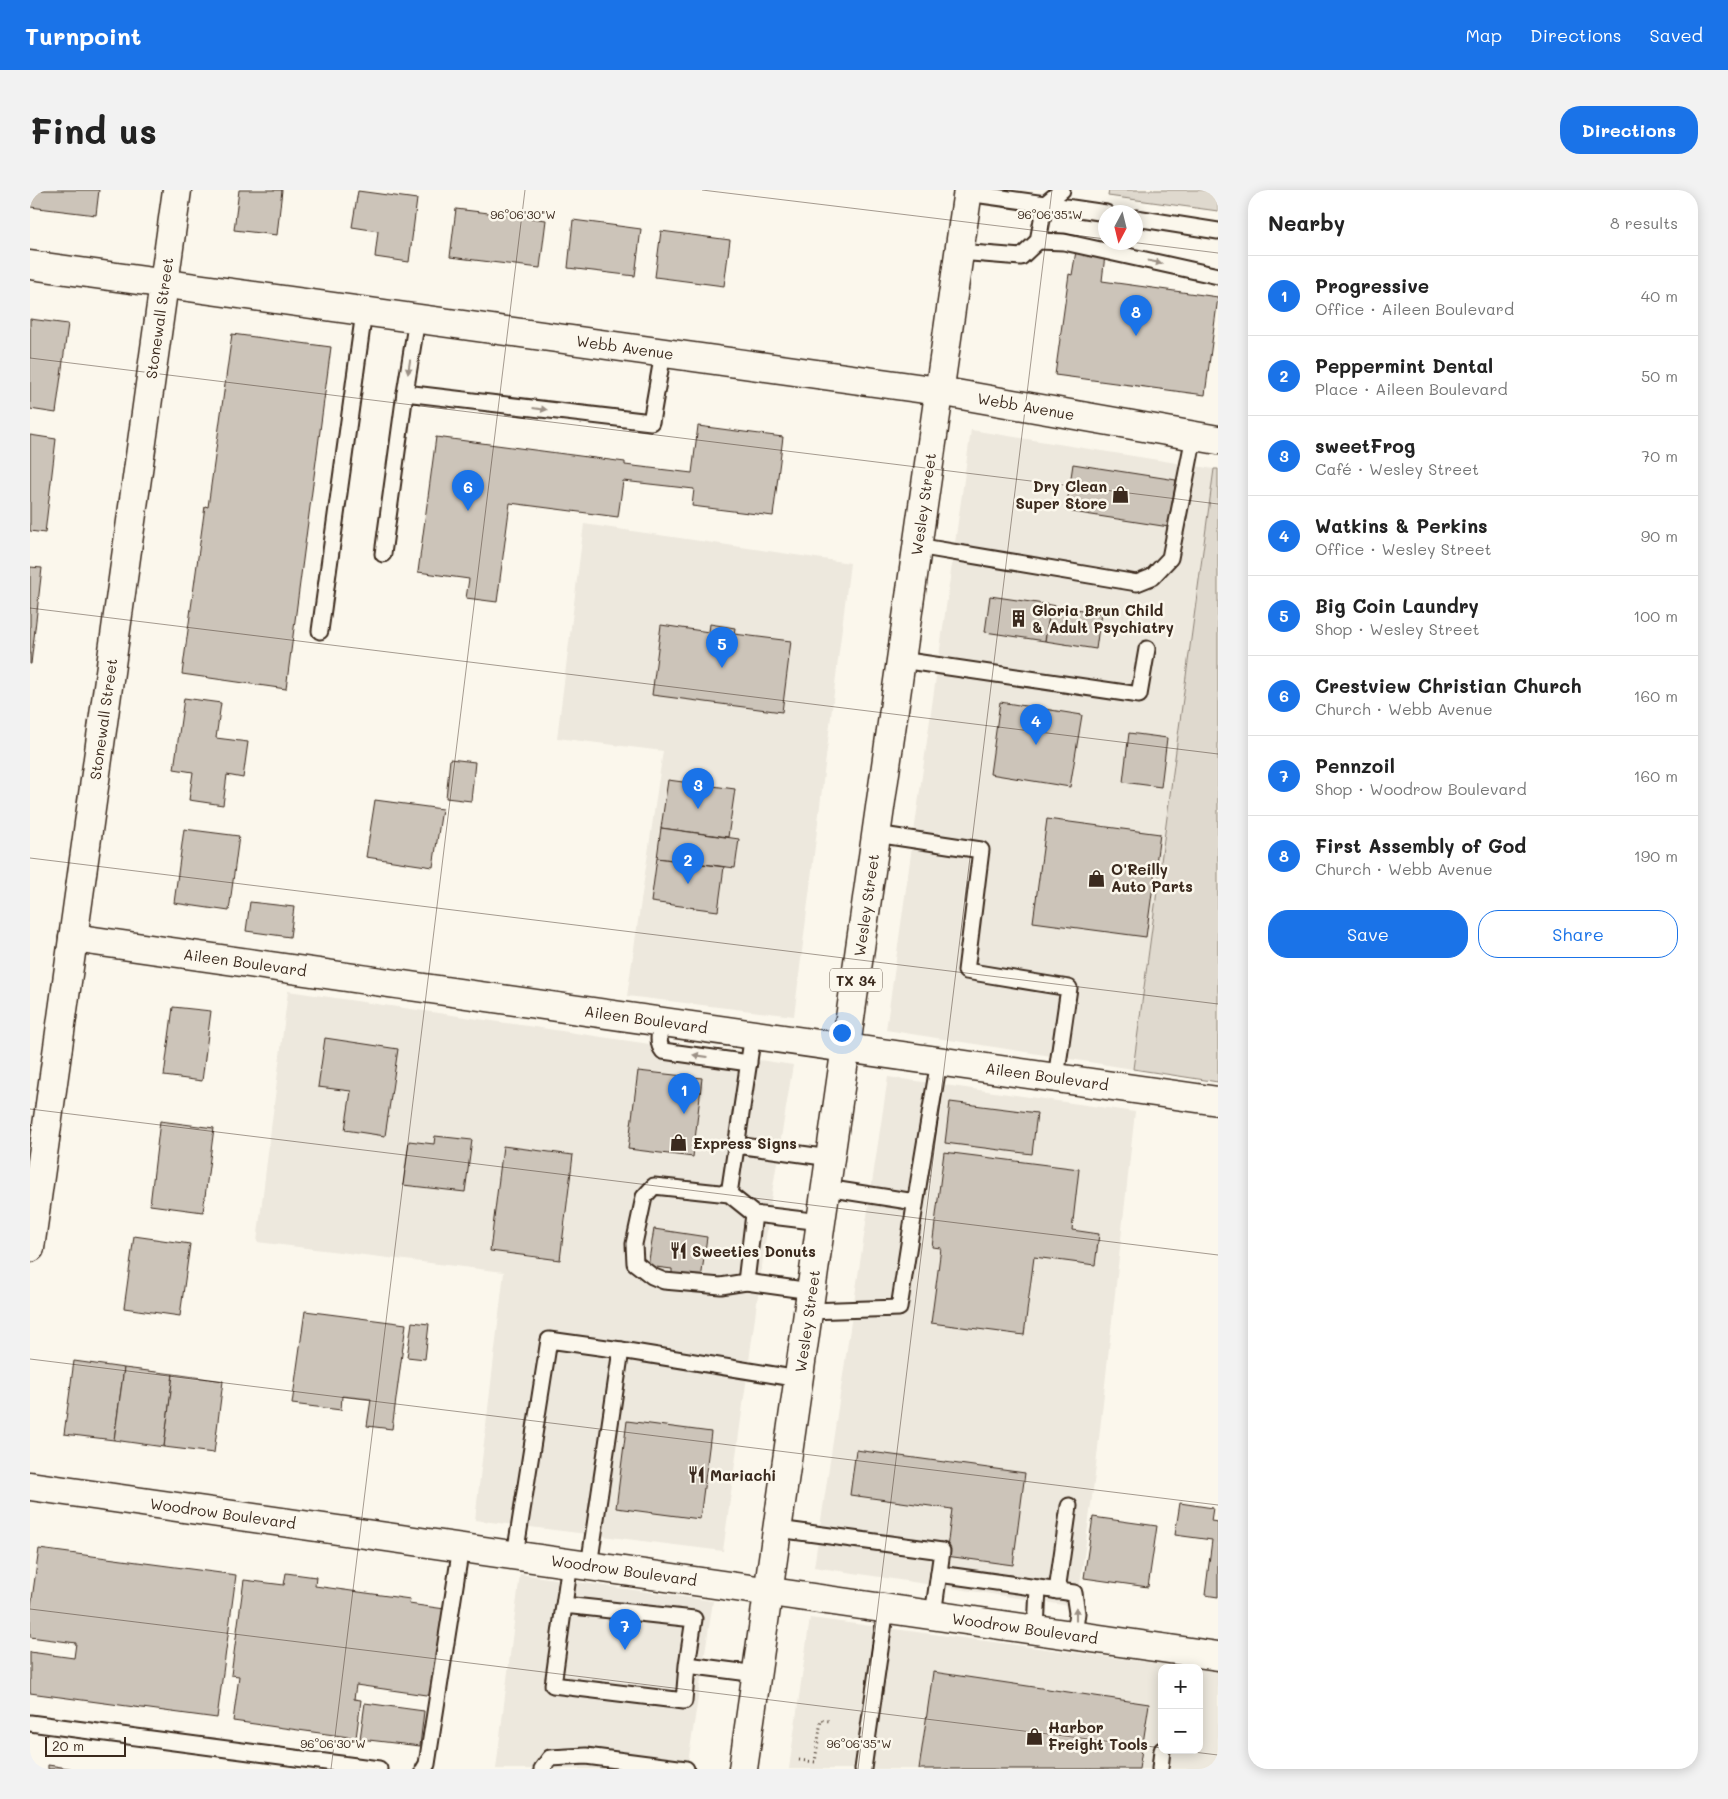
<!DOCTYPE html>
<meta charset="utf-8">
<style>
body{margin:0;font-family:Mali,sans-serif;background:#f2f2f2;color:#222}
.controls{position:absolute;right:15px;bottom:15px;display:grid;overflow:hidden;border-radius:10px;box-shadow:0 2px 12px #0003}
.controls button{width:45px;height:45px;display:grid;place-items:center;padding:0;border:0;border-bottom:1px solid #e0e0e0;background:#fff;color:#222;font:25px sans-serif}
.compass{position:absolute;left:1068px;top:15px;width:45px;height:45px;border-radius:50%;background:#fff;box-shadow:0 2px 12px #0003;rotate:187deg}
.scale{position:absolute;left:15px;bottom:12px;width:81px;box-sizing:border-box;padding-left:5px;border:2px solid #3b2a1e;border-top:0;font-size:14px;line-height:18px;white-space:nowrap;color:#3b2a1e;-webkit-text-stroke:4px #fbf7ec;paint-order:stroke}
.you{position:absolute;left:811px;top:842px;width:18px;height:18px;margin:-12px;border:4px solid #fff;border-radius:50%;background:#1a73e8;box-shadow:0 0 0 8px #1a73e833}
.badge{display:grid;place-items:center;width:32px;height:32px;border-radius:50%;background:#1a73e8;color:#fff;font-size:16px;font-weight:700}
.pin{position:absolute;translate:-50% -41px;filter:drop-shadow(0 1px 2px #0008)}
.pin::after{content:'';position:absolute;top:26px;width:18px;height:15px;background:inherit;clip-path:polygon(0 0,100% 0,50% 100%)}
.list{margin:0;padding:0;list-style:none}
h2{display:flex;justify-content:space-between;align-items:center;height:65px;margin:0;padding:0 20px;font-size:21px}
h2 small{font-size:16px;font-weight:400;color:#767676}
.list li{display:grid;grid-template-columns:32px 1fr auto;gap:15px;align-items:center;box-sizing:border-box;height:80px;padding:0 20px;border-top:1px solid #e0e0e0}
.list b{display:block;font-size:19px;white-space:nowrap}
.list p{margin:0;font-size:16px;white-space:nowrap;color:#767676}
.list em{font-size:16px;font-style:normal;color:#767676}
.actions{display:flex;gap:10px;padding:15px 20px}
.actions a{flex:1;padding:11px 0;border:1px solid #1a73e8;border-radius:20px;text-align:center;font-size:18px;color:#1a73e8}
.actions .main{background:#1a73e8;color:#fff}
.map{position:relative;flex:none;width:1188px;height:1579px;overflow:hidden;border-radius:20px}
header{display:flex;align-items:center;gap:30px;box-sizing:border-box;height:70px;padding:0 25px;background:#1a73e8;color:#fff}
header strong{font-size:24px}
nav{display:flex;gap:28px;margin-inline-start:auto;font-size:18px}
.intro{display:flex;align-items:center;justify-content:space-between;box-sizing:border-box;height:120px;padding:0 30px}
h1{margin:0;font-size:35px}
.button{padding:12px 22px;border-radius:20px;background:#1a73e8;color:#fff;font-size:18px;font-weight:700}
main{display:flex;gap:30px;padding:0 30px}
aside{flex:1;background:#fff;border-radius:20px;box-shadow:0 2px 12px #0003}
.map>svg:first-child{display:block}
.built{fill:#ede8dd}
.green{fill:#dfd9ce;stroke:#8d8276}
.building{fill:#ccc4b9;stroke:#3b2a1e}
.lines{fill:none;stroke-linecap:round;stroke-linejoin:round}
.lane-casing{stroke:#3b2a1e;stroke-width:19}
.street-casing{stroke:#3b2a1e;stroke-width:31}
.secondary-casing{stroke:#3b2a1e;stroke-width:31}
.primary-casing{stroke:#3b2a1e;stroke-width:31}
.path{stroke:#3b2a1e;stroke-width:3;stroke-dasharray:1 4;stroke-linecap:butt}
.lane{stroke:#fbf7ec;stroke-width:15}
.street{stroke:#fbf7ec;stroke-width:28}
.secondary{stroke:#fbf7ec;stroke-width:28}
.primary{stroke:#fbf7ec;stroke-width:28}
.oneway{fill:#9b9085}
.ticks{fill:none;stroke:#3b2a1e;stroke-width:1;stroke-opacity:0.45}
.labels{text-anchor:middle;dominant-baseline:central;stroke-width:5;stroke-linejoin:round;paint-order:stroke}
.shield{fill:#fbf7ec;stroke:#75685c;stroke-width:1}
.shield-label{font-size:14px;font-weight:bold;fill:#3b2a1e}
.street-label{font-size:15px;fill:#3b2a1e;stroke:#fbf7ec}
.poi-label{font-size:15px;font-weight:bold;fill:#3b2a1e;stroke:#fbf7ec;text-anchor:start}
.ticks-label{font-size:12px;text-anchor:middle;fill:#3b2a1e;stroke:#fbf7ec;stroke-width:5;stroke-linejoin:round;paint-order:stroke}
</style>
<header>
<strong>Turnpoint</strong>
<nav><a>Map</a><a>Directions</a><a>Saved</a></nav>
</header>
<div class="intro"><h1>Find us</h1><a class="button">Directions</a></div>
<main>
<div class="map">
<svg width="1188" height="1579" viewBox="0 0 1188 1579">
<rect width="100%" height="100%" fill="#fbf7ec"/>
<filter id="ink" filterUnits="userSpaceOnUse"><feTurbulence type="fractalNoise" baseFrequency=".02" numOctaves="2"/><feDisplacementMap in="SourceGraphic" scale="10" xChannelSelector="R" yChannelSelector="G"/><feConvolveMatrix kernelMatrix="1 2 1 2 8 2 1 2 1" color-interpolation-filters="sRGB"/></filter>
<g filter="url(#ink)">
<!-- built -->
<g class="built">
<polygon points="941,240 1184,279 1103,879 856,840"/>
<polygon points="554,334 820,373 764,826 597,806 633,561 527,548"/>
<polygon points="258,801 763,875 742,1003 693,1361 445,1330 474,1082 227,1052"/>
<polygon points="858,887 1105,922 1065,1285 1047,1417 784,1377"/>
<polygon points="490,1384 683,1411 657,1579 466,1579"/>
<polygon points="780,1428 1162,1478 1132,1478 1132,1560 1169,1560 1169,1479 1188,1481 1188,1579 759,1579"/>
</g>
<!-- green -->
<g class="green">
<polygon points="1079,0 1188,0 1188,21 1078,6"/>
<polygon points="1184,279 1188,279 1188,892 1103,879"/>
</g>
<!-- building -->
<g class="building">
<polygon points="0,0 69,0 66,25 0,17"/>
<polygon points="209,0 252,0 247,45 204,40"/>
<polygon points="328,1 387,9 379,72 345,67 348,41 322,37"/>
<polygon points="426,19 516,30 510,78 420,67"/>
<polygon points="543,30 611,39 605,86 538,78"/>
<polygon points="631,41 700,50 694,96 625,87"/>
<polygon points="1046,61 1075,65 1072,91 1188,107 1175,205 1025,185 1039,84 1042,85"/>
<polygon points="0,129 38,134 26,223 0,219"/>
<polygon points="202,144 301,157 256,499 152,484 175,316 178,317"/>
<polygon points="668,236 753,247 743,326 662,316 664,299 593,291 588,327 480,313 467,412 436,408 439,389 388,382 406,247 595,272 595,275 662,283"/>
<polygon points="0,245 26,249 15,343 0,341"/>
<polygon points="1043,274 1146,290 1139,337 1036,321"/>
<polygon points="0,377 12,378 1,474 0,474"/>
<polygon points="960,406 1021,415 1015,451 955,442"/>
<polygon points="1021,415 1071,423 1066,459 1015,451"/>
<polygon points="680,434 705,438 704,444 761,451 752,522 622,505 631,435 679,442"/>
<polygon points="154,508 191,513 186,548 218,552 213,588 197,585 193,615 159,610 163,582 144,579"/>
<polygon points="970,512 1052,525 1040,597 960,584"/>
<polygon points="1099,543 1137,548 1131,597 1093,592"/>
<polygon points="420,569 445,572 441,611 416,608"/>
<polygon points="638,590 705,599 698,647 631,638"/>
<polygon points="345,610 412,619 403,677 336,667"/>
<polygon points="1017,629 1130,644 1116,747 1003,732"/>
<polygon points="631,638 709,649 705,678 627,668"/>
<polygon points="154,639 209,646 199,721 144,713"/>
<polygon points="627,668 694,677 688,721 621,712"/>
<polygon points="220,712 264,717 260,747 216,741"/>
<polygon points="143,817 181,821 172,891 134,886"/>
<polygon points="295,848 368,859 355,946 315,940 321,901 288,897"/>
<polygon points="608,881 672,888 663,967 598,959"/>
<polygon points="920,912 1007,923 1002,964 915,953"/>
<polygon points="130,931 184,938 173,1022 120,1015"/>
<polygon points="405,946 442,950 435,1002 373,995 379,951 404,954"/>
<polygon points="473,956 543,965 530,1070 460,1061"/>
<polygon points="914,962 1049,979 1042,1040 1069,1044 1065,1075 1004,1067 994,1145 901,1133 911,1058 902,1057"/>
<polygon points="624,1039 677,1047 671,1089 642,1085 642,1079 618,1076"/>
<polygon points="104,1046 160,1054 150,1126 94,1118"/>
<polygon points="275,1121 376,1134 362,1239 337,1236 341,1209 312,1206 311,1220 262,1214"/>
<polygon points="382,1132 399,1134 395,1169 377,1167"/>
<polygon points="44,1171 94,1178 84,1250 34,1244"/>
<polygon points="94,1178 143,1184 134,1257 84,1250"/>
<polygon points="143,1184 193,1191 184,1263 134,1257"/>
<polygon points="597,1231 681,1242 670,1329 586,1318"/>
<polygon points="826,1260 995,1283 983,1375 916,1366 922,1319 820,1305"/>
<polygon points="1150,1313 1183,1318 1181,1331 1188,1332 1188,1407 1175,1405 1182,1350 1145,1345"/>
<polygon points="1063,1327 1127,1336 1118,1397 1054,1388"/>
<polygon points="9,1359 206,1385 187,1528 0,1503 0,1462 44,1468 46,1453 0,1447 0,1423"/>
<polygon points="256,1383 286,1387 285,1396 380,1409 379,1414 415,1419 403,1506 326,1495 324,1509 331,1510 326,1548 203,1531 209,1486 201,1485 214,1390 254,1395"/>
<polygon points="903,1482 1119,1514 1109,1579 889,1579"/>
<polygon points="335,1513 394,1521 390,1556 330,1549"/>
<polygon points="18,1575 45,1579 18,1579"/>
</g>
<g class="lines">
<defs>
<g id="lane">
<polyline points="937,3 1015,14 1032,0"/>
<polyline points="1106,28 1188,41"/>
<polyline points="1008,51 1034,52 1188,86"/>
<polyline points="929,62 991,67 1008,51 1015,14 1076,23"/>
<polyline points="387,129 375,203 621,232 633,163"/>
<polyline points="887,356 1107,393 1122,387 1140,368 1164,246"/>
<polyline points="353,364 375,203"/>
<polyline points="290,441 334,122"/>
<polyline points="871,470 1109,505 1117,459"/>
<polyline points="846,644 951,660 936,781 1039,798 1026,888"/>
<path d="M632 831C630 841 626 853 633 861L719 873"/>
<polyline points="706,955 800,968"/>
<polyline points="796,998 885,1012"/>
<polyline points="699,1004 723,844"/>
<polyline points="716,1092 724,1024"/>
<polyline points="781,1101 716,1092 691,1096 634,1091 622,1086 605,1073 604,1054 614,1007 624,996 699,1004 724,1024 791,1032"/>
<polyline points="778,1121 869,1118 889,990 909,871"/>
<polyline points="748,1339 912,1361 903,1425"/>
<polyline points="485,1365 519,1150 591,1160 769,1189"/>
<polyline points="559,1376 591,1160"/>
<polyline points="909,1384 1044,1403 1047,1423 1044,1445"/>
<polyline points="1027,1401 1039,1316"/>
<polyline points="534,1415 540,1373"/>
<polyline points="1006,1439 1008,1398"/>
<polyline points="657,1475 664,1429 534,1415 523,1495 654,1511 657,1475 727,1484"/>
<polyline points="0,1533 349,1579"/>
<polyline points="394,1579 397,1574 431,1357"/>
<polyline points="512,1579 520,1568 556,1566 656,1579"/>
<polyline points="833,1579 856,1418"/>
<polyline points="1130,1579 1132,1560"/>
</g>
<g id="street">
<polyline points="0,75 909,201 1188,250"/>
<polyline points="43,748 1188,911"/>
<polyline points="0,1296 1188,1466"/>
</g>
<polyline id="secondary" points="0,1058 147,0"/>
<polyline id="primary" points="713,1579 938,0"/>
</defs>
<!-- lane casing -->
<use href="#lane" class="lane-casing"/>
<!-- street casing -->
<use href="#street" class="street-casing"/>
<!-- secondary casing -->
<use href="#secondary" class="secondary-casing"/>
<!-- primary casing -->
<use href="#primary" class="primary-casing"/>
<!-- path -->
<polyline class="path" points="769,1570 785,1572 791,1530 800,1531"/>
<!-- lane -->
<use href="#lane" class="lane"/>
<!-- street -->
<use href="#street" class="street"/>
<!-- secondary -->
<use href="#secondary" class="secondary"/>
<!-- primary -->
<use href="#primary" class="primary"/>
</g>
<!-- one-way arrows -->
<defs><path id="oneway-solid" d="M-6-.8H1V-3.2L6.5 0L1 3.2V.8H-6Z" transform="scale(1.25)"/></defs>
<g class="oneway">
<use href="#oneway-solid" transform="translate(1125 72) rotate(12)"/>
<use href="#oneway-solid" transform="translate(379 177) rotate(99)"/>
<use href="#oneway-solid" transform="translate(510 219) rotate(7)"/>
<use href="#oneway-solid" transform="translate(670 866) rotate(-172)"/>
<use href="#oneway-solid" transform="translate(1046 1424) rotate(-90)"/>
</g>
</g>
<!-- ticks -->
<path class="ticks" d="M672 0 1076 49M1100 52 1188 63M0 168 1188 314M0 418 1188 564M0 668 1188 814M0 919 1188 1065M0 1169 1188 1315M0 1419 1132 1558M1147 1560 1188 1565M301 1579 495 0M828 1579 1022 0"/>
<!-- icons -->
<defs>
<symbol id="shop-bare" viewBox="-9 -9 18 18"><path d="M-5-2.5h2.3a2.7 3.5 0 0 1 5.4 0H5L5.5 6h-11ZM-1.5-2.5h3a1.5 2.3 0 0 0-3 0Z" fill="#3b2a1e" stroke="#fbf7ec" stroke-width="2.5" paint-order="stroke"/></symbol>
<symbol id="building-bare" viewBox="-9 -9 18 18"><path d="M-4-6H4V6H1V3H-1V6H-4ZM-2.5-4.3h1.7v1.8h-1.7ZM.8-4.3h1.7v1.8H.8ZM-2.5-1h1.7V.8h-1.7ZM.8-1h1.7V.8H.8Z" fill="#3b2a1e" stroke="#fbf7ec" stroke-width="2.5" paint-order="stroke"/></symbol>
<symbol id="restaurant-bare" viewBox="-9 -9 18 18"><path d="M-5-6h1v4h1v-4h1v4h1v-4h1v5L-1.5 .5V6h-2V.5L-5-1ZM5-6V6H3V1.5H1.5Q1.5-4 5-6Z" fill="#3b2a1e" stroke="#fbf7ec" stroke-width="2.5" paint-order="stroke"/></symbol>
</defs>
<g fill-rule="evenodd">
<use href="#shop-bare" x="1078" y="292" width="25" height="25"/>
<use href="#building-bare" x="976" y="416" width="25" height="25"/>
<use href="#shop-bare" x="1054" y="676" width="25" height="25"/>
<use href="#shop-bare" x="636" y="940" width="25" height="25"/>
<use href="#restaurant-bare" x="636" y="1048" width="25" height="25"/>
<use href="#restaurant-bare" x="654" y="1272" width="25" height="25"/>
<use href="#shop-bare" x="992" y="1534" width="25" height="25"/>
</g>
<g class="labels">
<!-- shield labels -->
<rect class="shield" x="800" y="778.5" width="52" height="23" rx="4"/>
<g class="shield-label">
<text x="826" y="790">TX 34</text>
</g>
<!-- street labels -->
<g class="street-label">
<text transform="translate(129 128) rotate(-82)">Stonewall Street</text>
<text transform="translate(595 157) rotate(8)">Webb Avenue</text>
<text transform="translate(996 216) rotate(10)">Webb Avenue</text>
<text transform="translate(893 314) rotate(-82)">Wesley Street</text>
<text transform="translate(73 529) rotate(-82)">Stonewall Street</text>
<text transform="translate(836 715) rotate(-82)">Wesley Street</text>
<text transform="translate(215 772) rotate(8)">Aileen Boulevard</text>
<text transform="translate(616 829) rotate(8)">Aileen Boulevard</text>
<text transform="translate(1017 886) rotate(8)">Aileen Boulevard</text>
<text transform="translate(777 1131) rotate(-82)">Wesley Street</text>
<text transform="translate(193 1323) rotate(8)">Woodrow Boulevard</text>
<text transform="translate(594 1380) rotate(8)">Woodrow Boulevard</text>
<text transform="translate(995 1438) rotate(8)">Woodrow Boulevard</text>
</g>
<!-- poi labels -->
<g class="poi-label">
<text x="1077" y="296" text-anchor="end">Dry Clean<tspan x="1077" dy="17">Super Store</tspan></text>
<text x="1002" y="420">Gloria Brun Child<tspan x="1002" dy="17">&amp; Adult Psychiatry</tspan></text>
<text x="1081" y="679">O'Reilly<tspan x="1081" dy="17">Auto Parts</tspan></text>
<text x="663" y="953">Express Signs</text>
<text x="662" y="1061">Sweeties Donuts</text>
<text x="680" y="1285">Mariachi</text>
<text x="1018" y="1537">Harbor<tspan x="1018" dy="17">Freight Tools</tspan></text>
</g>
</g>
<g class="ticks-label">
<text x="493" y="29">96°06'30"W</text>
<text x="1020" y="29">96°06'35"W</text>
<text x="303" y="1558">96°06'30"W</text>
<text x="829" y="1558">96°06'35"W</text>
</g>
</svg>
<div class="controls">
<button>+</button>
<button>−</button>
</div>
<svg class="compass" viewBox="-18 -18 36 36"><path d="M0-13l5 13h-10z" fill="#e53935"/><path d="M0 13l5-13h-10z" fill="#767676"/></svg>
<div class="scale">20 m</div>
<div class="you"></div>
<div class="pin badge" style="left:654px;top:924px">1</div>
<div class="pin badge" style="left:658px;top:694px">2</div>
<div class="pin badge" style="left:668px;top:619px">3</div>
<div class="pin badge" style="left:1006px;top:555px">4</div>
<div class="pin badge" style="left:692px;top:478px">5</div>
<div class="pin badge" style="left:438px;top:321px">6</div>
<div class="pin badge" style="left:595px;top:1460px">7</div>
<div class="pin badge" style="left:1106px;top:146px">8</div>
</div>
<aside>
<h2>Nearby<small>8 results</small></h2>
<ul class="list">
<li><span class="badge">1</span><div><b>Progressive</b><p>Office · Aileen Boulevard</p></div><em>40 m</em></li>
<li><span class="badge">2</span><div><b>Peppermint Dental</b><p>Place · Aileen Boulevard</p></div><em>50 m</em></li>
<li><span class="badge">3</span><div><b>sweetFrog</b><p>Café · Wesley Street</p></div><em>70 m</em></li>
<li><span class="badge">4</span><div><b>Watkins &amp; Perkins</b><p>Office · Wesley Street</p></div><em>90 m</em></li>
<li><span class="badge">5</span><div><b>Big Coin Laundry</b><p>Shop · Wesley Street</p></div><em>100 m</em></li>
<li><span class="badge">6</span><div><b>Crestview Christian Church</b><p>Church · Webb Avenue</p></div><em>160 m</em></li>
<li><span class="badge">7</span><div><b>Pennzoil</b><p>Shop · Woodrow Boulevard</p></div><em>160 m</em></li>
<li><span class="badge">8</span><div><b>First Assembly of God</b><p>Church · Webb Avenue</p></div><em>190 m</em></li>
</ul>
<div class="actions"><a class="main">Save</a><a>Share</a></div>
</aside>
</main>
